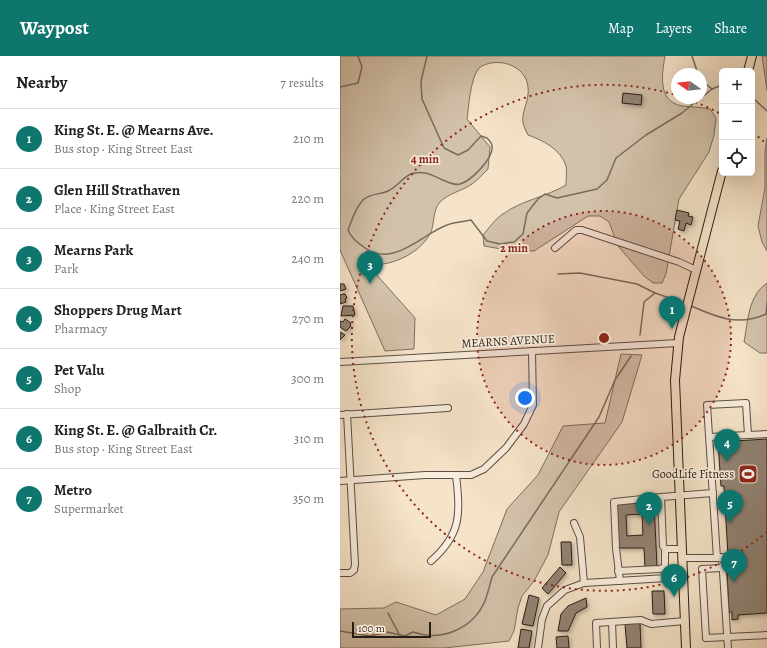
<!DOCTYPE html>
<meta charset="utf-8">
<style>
body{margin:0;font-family:Alegreya,serif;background:#f2f2f2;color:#202124}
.controls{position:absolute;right:12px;top:12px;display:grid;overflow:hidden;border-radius:6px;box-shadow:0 4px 16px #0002}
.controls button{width:36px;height:36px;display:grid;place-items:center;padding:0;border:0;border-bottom:1px solid #e0e0e0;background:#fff;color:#202124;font:20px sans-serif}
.compass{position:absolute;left:331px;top:12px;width:36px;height:36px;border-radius:50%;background:#fff;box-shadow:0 4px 16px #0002;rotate:284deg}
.scale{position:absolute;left:12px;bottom:10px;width:79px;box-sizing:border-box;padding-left:4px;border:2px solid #261d16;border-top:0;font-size:11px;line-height:14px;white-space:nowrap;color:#261d16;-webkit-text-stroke:3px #f9eddd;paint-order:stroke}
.you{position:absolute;left:185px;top:342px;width:14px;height:14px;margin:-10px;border:3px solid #fff;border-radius:50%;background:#1a73e8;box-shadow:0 0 0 6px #1a73e833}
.badge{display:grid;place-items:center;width:26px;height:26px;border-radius:50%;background:#0f766e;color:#fff;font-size:13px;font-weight:700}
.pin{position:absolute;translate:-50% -33px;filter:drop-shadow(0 1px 2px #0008)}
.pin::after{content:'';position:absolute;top:21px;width:14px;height:12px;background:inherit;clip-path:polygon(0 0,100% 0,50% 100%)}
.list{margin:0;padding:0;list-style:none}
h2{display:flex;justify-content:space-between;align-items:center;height:52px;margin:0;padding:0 16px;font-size:17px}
h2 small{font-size:13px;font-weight:400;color:#757577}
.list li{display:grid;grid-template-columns:26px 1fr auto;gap:12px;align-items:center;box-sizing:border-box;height:60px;padding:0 16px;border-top:1px solid #e0e0e0}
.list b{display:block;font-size:15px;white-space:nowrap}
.list p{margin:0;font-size:13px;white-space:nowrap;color:#757577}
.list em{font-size:13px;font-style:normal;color:#757577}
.icon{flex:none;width:22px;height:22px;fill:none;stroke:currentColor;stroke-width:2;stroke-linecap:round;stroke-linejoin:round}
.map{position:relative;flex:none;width:427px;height:592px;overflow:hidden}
header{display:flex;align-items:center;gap:24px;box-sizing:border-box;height:56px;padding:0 20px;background:#0f766e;color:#fff}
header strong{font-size:19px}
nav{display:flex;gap:22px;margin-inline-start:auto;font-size:14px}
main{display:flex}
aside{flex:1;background:#fff}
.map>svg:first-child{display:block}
.green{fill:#d3c2ab;stroke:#7c7060}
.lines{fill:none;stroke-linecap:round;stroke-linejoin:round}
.stream{stroke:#786c5d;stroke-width:1.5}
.building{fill:#928474;stroke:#261d16;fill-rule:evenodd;filter:url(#shadow)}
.minor-casing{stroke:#5a4f43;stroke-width:8}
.major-casing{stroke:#261d16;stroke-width:10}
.minor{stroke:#f9eddd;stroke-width:6}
.major{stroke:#f6e4ca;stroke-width:8}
.ring{fill:none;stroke:#8f2418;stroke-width:2;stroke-dasharray:2 4}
.labels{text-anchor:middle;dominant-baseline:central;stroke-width:3.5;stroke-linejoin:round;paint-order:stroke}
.street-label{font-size:12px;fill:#261d16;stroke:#f9eddd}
.poi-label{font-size:12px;fill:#261d16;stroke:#f9eddd;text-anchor:end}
.centre{fill:#8f2418;stroke:#f9eddd;stroke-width:2}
.ring-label{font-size:12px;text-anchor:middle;font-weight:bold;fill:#8f2418;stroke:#f9eddd;stroke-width:3.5;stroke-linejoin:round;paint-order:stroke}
</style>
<header>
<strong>Waypost</strong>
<nav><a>Map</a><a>Layers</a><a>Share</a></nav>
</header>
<main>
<aside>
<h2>Nearby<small>7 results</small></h2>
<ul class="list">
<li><span class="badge">1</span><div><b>King St. E. @ Mearns Ave.</b><p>Bus stop · King Street East</p></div><em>210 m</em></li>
<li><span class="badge">2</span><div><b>Glen Hill Strathaven</b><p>Place · King Street East</p></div><em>220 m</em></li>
<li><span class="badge">3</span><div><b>Mearns Park</b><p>Park</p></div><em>240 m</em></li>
<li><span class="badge">4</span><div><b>Shoppers Drug Mart</b><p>Pharmacy</p></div><em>270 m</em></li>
<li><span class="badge">5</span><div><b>Pet Valu</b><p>Shop</p></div><em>300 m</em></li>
<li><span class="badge">6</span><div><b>King St. E. @ Galbraith Cr.</b><p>Bus stop · King Street East</p></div><em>310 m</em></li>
<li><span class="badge">7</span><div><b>Metro</b><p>Supermarket</p></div><em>350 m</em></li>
</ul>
</aside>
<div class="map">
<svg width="427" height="592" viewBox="0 0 427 592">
<defs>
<filter id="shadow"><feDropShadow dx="2" dy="2" stdDeviation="2" flood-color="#0004"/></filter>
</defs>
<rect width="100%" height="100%" fill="#f6e4ca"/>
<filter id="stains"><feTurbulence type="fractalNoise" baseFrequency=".005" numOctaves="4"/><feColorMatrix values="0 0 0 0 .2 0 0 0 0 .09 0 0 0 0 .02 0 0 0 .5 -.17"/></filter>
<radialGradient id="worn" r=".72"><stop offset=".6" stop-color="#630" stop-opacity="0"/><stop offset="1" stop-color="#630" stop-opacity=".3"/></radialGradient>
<!-- green -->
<g class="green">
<path d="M0 0H325C322 18 317 45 342 50 351 51 360 51 370 53L376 62 374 79 369 96 339 143 326 218 322 227H313L304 220 278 190 269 166 260 160H248L194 195H173L144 190 143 179C149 172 155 163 163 158 182 144 206 141 226 129 226 123 227 116 226 110 221 93 202 84 188 79 186 75 184 71 183 67 181 56 190 43 188 31 186 8 155 0 139 12 130 23 129 50 127 63L150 91 148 113C143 118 138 124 132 128 122 135 109 137 100 146 92 155 95 169 90 178 79 198 49 212 27 208L75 262 74 293 45 295 0 194Z"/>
<polygon points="422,0 427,0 427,34"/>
<polygon points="427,82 427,195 422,186 418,170 425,132 425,95"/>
<path d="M427 227V297H420L404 286C408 265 408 240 427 227Z"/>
<polygon points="281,298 302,299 282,366 219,456 208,499 194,525 182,540 178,552 174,575 169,585 104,592 0,592 0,553 44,552 56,546 96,559 125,543 143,516 167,453 198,419 223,370 265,367"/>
</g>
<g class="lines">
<!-- stream -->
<g class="stream">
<path d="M87 0 81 25 82 43 104 92 118 99 128 94 141 80 147 82C149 84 152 87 152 90 154 102 131 125 120 128 112 131 94 118 85 117 64 114 63 128 48 135 40 139 30 137 23 144 15 152 12 164 8 174 12 183 17 186 25 192 54 212 82 178 107 169 114 166 123 166 131 164L147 185 160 188 174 186 183 178 187 157 198 143 205 138 217 142 257 133 267 124 276 102 306 79 342 57 360 42"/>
<polyline points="352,0 358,18"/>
<polyline points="361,24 372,33"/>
<polyline points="0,31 18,27 22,11 18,0"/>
<polyline points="412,41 427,55"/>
<polyline points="361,42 372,33 382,29"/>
<polyline points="218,218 240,217 297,228 315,237 344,247"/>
<path d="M349 249C376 261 398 271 426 258L427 247"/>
<polyline points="300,279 304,246 315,237"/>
<polyline points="48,557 59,578"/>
<path d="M0 575 30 580 47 576 65 580 73 576C101 586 133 573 145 545 148 537 150 528 152 521L259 361 275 324 291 300"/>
</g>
</g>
<!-- building -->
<g class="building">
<polygon points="283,37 302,39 301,49 282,47"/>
<polygon points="337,154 349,157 348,160 353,161 351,169 346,167 344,175 338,173 340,165 335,164"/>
<polygon points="0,228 4,228 6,233 0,235"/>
<polygon points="3,238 5,238 7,242 5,243 6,246 0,248 0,239"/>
<polygon points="3,250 13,250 15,259 1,260"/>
<polygon points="5,263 11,267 10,269 11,270 6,275 0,271 0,265 3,266"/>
<polygon points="0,276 5,279 0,284"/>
<polygon points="427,383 427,557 398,559 398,563 392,564 392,556 389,556 387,516 389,516 384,430 381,430 378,386"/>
<path d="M314 447 317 510 305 511 304 492H278L277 448ZM302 458 303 479 287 480 286 459Z"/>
<polygon points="221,486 231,486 232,509 222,509"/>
<polygon points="220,511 226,517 208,538 202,532"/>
<polygon points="312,535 324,535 325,558 313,558"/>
<polygon points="189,539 199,542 193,570 182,568"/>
<polygon points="246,542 247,551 236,557 228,575 218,575 221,558 228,550"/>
<polygon points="300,567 301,592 287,592 285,568"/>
<polygon points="181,573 192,575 189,592 178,592"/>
<polygon points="228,580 229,592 217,592 216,581"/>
</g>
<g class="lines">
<defs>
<g id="minor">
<polyline points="215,192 236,174 242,174 339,206 356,214"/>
<polyline points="0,306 338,287"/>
<polyline points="0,359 108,352"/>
<polyline points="370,381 408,379"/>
<polyline points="0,425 85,419 131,419 144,413 166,392 184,368 193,349 192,295"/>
<polyline points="234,467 240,481 244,527"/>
<polyline points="325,493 342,493"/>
<polyline points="343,502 377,502"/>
<path d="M91 505C121 479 121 457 116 420"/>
<polyline points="382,512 362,513 366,582 427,579"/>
<polyline points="278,515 320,513 325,511 325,493 323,490 321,441 373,437"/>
<polyline points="0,517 10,517 14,514 15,508 7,358"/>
<polyline points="280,525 276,492 274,446 321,441"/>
<polyline points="272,566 273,592"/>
<polyline points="198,592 202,563 207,550 225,534 244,527 343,521"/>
<polyline points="257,592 256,567 301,564 311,568 345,565"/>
<polyline points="388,592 382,501 377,502 367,349 406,347 408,379 427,378"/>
</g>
<g id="major">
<polyline points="408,15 412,0"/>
<polyline points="346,592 335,324 339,281 382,115"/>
</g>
</defs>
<!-- minor casing -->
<use href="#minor" class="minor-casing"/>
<!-- major casing -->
<use href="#major" class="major-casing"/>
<!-- minor -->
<use href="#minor" class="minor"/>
<!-- major -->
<use href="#major" class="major"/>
</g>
<!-- distance rings -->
<circle cx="264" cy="282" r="127" fill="#8f2418" fill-opacity=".12"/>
<g class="ring">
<circle cx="264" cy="282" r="127"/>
<path d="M427 476A253 253 0 1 1 336 39M344 42A253 253 0 0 1 381 58M413 77A253 253 0 0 1 427 88"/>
</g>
<!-- icons -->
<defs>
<symbol id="stadium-square" viewBox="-11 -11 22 22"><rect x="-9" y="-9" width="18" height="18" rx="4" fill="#8f2418" stroke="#f9eddd"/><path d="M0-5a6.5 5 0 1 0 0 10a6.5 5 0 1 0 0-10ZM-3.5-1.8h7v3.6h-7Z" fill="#fff"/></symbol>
</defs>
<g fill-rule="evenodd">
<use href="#stadium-square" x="397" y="407" width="22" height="22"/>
</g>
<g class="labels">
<!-- street labels -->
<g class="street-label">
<text transform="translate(168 285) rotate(-3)">MEARNS AVENUE</text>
</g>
<!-- poi labels -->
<g class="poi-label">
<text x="394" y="418">GoodLife Fitness</text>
</g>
</g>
<circle cx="264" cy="282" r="6" class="centre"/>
<g class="ring-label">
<text x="85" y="107">4 min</text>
<text x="174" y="196">2 min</text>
</g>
<rect width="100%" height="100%" filter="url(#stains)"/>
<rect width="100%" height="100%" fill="url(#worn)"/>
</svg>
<div class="controls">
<button>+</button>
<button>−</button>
<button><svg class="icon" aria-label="locate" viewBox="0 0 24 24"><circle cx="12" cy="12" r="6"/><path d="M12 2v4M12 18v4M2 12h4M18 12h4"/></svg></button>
</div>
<svg class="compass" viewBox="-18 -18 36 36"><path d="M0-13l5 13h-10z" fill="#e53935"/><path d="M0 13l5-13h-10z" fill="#757577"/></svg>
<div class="scale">100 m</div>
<div class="you"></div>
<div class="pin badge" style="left:332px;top:273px">1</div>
<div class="pin badge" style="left:309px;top:469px">2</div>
<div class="pin badge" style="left:30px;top:228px">3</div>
<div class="pin badge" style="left:387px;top:406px">4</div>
<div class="pin badge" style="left:390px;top:467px">5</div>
<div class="pin badge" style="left:334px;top:541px">6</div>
<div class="pin badge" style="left:394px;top:526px">7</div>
</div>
</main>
